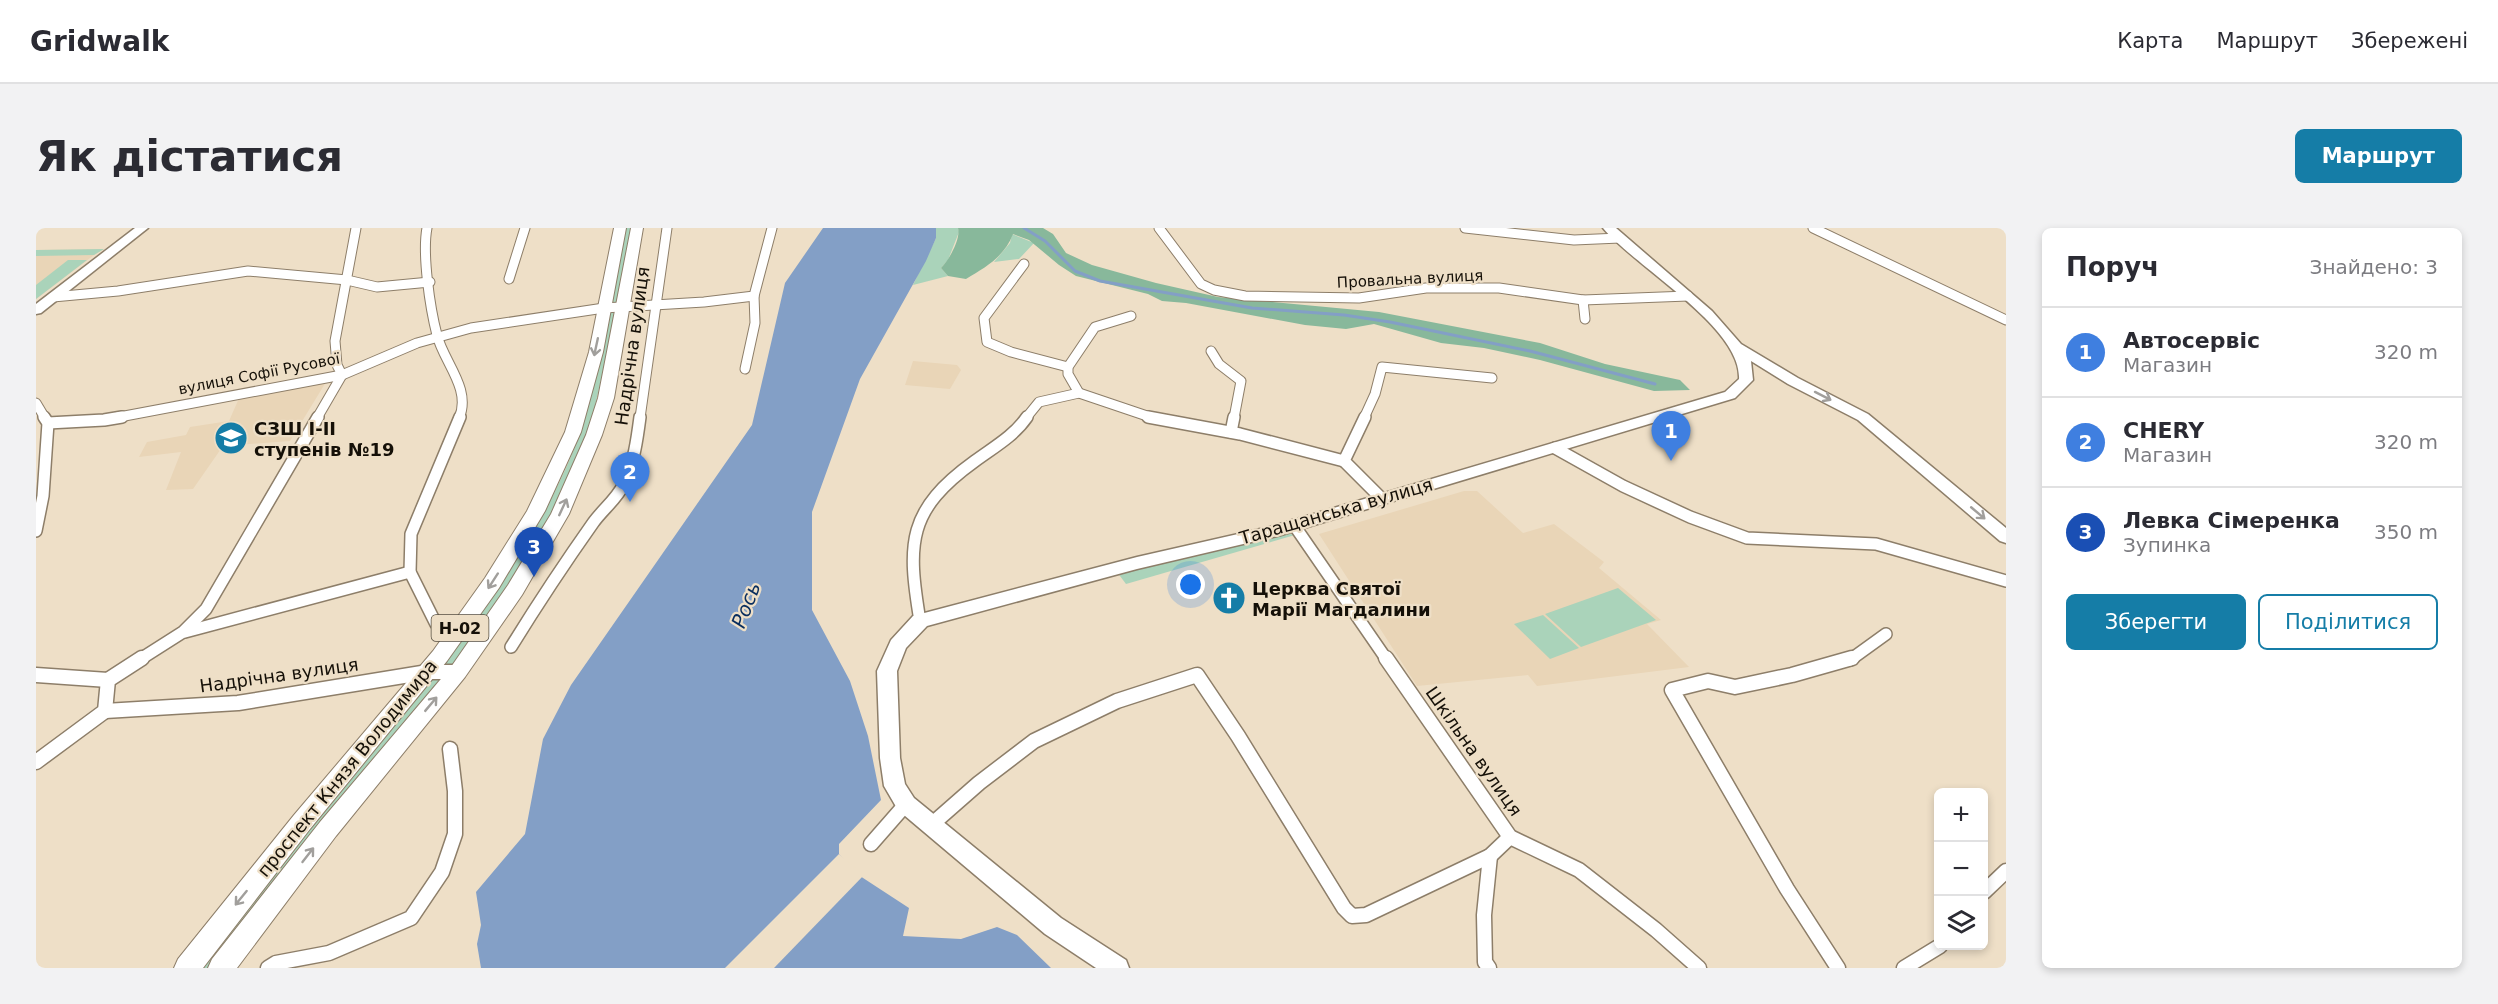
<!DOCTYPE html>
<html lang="uk">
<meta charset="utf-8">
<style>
body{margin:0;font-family:"DejaVu Sans",sans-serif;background:#f2f2f3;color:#2b2b33}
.controls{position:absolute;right:18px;bottom:18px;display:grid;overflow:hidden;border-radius:9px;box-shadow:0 3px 9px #0003}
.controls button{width:54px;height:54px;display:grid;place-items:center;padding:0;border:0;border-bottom:2px solid #e1e1e2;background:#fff;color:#2b2b33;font:30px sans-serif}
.you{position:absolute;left:1155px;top:357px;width:21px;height:21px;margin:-15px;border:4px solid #fff;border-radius:50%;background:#1a73e8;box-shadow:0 0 0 9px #1a73e833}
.badge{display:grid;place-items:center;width:39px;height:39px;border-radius:50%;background:#157da7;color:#fff;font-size:20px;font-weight:700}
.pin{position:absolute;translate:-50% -50px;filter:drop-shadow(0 2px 3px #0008)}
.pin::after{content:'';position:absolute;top:32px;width:21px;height:18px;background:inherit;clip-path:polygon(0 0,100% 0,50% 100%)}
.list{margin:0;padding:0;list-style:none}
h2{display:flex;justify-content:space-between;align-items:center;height:78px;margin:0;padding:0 24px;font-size:26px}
h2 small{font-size:20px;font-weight:400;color:#7c7c81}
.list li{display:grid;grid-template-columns:39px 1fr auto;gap:18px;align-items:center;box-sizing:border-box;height:90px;padding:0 24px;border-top:2px solid #e1e1e2}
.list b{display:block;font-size:22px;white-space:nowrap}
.list p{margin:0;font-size:20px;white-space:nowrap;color:#7c7c81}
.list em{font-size:20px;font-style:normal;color:#7c7c81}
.actions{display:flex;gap:12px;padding:18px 24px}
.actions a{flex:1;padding:14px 0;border:2px solid #157da7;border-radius:9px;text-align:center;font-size:21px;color:#157da7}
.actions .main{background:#157da7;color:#fff}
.icon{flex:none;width:33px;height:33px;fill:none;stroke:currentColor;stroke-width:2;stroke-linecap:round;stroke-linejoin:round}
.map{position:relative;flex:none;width:1970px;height:740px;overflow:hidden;border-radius:9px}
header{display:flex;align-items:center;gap:36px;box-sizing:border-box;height:84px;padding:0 30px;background:#fff;border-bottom:2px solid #e1e1e2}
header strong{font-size:28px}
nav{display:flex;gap:33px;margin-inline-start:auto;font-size:21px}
.intro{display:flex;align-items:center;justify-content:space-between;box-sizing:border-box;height:144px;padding:0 36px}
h1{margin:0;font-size:42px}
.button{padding:15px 27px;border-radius:9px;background:#157da7;color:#fff;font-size:21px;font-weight:700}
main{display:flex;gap:36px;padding:0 36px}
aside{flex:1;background:#fff;border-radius:9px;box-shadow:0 3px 9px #0003}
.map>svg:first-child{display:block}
.built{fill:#e9d5b7}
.green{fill:#aad3ba}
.forest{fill:#88b89b}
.water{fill:#839fc6}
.pier{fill:#eedfc7}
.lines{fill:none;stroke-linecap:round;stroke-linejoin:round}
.stream{stroke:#839fc6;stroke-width:3}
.street-far2-casing{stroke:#8d7e69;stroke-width:11}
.street-far1-casing{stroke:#8d7e69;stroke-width:14}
.street-casing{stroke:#8d7e69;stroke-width:17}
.secondary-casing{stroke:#8d7e69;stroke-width:3}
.primary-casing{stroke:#8d7e69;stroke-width:2}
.street-far2{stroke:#fff;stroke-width:9}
.street-far1{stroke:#fff;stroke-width:11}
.street{stroke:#fff;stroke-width:14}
.secondary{fill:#fff;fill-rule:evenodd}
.primary{fill:#fff;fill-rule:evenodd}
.oneway{stroke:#a19f9c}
.labels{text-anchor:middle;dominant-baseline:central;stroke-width:4.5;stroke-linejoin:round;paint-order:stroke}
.far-street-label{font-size:15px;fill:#151008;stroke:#eedfc7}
.shield{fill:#eedfc7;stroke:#564e41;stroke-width:1.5}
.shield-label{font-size:16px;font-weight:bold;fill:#151008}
.street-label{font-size:18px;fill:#151008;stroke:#eedfc7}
.poi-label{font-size:18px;font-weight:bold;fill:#151008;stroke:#eedfc7;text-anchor:start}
.water-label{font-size:20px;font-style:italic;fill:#082d5e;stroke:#eedfc7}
</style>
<header>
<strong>Gridwalk</strong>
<nav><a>Карта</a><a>Маршрут</a><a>Збережені</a></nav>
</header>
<div class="intro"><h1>Як дістатися</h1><a class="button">Маршрут</a></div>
<main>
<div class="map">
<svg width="1970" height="740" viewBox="0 0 1970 740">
<rect width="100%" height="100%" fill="#eedfc7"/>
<!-- built -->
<g class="built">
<polygon points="68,21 58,27 0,71 0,22"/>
<polygon points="877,133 921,137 925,142 914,161 869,157"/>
<polygon points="290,154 254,213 187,218 157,261 130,262 145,224 103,229 111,214 150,207 154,199 193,193 204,168"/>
<polygon points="1428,263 1441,263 1487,305 1518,296 1568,334 1563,340 1625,392 1611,396 1653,439 1501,458 1492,447 1381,458 1283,306"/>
</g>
<!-- green -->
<g class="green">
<polygon points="590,0 595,0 582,75 576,75"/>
<polygon points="900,0 922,0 923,4 912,32 905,40 912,48 877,57 900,10"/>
<polygon points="976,6 998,15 983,31 958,34 974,15"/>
<polygon points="68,21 58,27 0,28 0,22"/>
<polygon points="32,32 51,32 0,71 0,57"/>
<path d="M581 82 555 195 515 287 470 362 417 436H408C460 363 514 289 545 203 557 168 565 120 574 83Z"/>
<polygon points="1245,304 1259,307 1090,356 1081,344"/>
<polygon points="1582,360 1620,392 1545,419 1509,386"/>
<polygon points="1507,387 1543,420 1514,431 1478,396"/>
<polygon points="397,450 407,451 174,740 161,740"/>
</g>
<!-- forest -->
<path class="forest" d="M922 0H1007L1017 6 1030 25 1056 37 1120 55 1182 69 1343 84 1504 115 1569 136 1644 152 1654 162 1618 163 1504 132 1448 120 1405 115 1338 96 1310 101 1269 97 1150 75 1126 73 1112 66 1040 48 1023 37 993 12 977 6C968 29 950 39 930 51L912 48 905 40C913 32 925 11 922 0Z"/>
<!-- water -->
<polygon class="water" points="787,0 900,0 900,10 890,33 824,151 776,284 776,382 814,453 832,508 845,572 803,616 803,626 824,648 873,680 867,708 925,711 961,699 981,707 1015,740 445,740 441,716 445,697 440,664 489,606 507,511 535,457 716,197 749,55"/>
<!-- pier -->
<polygon class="pier" points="803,626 828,647 738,740 689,740"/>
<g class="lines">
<!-- stream -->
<polyline class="stream" points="988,0 1009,13 1039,43 1064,53 1216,80 1308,87 1354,94 1494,123 1619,156"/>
<defs>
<g id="street-far2">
<path d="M391 0C386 26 394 80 401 107 407 133 436 161 423 190"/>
<polyline points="1123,0 1165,56 1178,62 1209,68 1323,70 1390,60 1463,60 1547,72 1652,68"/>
<polyline points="1429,0 1538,12 1584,10"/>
<polyline points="1777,0 1970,92"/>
<polyline points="988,36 948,90 951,114 975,124 1032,139"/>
<polyline points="473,51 489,0"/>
<polyline points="17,69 82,63 212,43 311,52 341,59 394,54"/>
<polyline points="1547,72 1549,91"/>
<polyline points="1175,123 1183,136 1205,153 1198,190"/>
<polyline points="709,141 719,95 718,68"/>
<polyline points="1043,165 1032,146 1032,139 1059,99 1095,88"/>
<polyline points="0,175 9,190"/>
<polyline points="78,190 306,147 381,115 435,100 568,80 668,74 718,68 736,0"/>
<polyline points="281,190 306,147 301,137 299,113 320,0"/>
<polyline points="604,190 631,0"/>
<polyline points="990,190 1003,174 1043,165 1117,190"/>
<polyline points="1328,190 1339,166 1346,139 1456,150"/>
</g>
<g id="street-far1">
<polyline points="1112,189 1204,206 1308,233"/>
<polyline points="1329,189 1308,233 1346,271"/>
<polyline points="12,195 68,192 86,189"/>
<polyline points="1195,204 1198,189"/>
<polyline points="1519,220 1587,258 1654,289 1711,310 1840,316 1970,353"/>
<polyline points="1258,297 1351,432"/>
<polyline points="0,303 7,268 12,195 8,189"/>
<path d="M884 393C871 315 871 282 939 233 958 219 978 208 991 189"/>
<polyline points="400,396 374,344 375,306 424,189"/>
<polyline points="149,404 374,344"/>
<path d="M475 419C501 377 528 336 557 295 567 281 580 272 588 256 598 234 601 212 604 189"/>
<polyline points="103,432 147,404 170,381 282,189"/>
<polyline points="1814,432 1850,406"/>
</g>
<g id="street">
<polyline points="1350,430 1474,609 1543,642 1620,702 1663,740"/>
<polyline points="0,447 72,452"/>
<polyline points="69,483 202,475 392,444 422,444"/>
<polyline points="0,534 69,483 72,452 106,430"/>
<polyline points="894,598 943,555 998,513 1081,473 1161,447 1202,508 1308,680 1316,688 1330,687 1454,628 1474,609"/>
<polyline points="835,616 870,576"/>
<polyline points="1948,664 1970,643"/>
<polyline points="232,740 240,735 293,725 375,690 406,644 419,606 419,563 414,521"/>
<polyline points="1453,740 1449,734 1448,687 1454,628"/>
<polyline points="1802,740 1751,661 1636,462 1672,453 1699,459 1756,447 1816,430"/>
<polyline points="1868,740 1904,718"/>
</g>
<g id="secondary">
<polygon points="99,0 112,0 5,85 0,86 0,76"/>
<path d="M1567 0H1580L1676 83 1705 116 1762 150 1832 186 1970 300V315L1964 313 1822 192 1752 156 1715 133 1717 152 1699 170 1245 307 1101 341 891 398 870 420 861 443 864 530 869 556 878 570 1025 690 1090 732 1093 740H1060L1009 706 862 582 848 558 844 530 841 443 855 412 877 388 1101 329 1237 298 1689 164 1703 151C1706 99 1598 38 1567 0Z"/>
</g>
<g id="primary">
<polygon points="578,0 590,0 567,124 545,204 509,283 463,360 411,433 274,601 167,740 138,740 142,731 258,587 397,423 449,350 491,283 529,204 553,124"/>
<polygon points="595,0 607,0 578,170 566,207 533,286 486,367 429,449 300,608 201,740 172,740 176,731 284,594 415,439 472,357 515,286 550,207 562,170"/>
</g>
</defs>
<!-- street-far2 casing -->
<use href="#street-far2" class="street-far2-casing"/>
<!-- street-far1 casing -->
<use href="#street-far1" class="street-far1-casing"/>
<!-- street casing -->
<use href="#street" class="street-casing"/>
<!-- secondary casing -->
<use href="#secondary" class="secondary-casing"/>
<!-- primary casing -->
<use href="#primary" class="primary-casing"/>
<!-- street-far2 -->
<use href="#street-far2" class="street-far2"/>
<!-- street-far1 -->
<use href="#street-far1" class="street-far1"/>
<!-- street -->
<use href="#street" class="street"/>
<!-- secondary -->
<use href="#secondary" class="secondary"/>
<!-- primary -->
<use href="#primary" class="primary"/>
</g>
<!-- one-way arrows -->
<defs><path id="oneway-shaft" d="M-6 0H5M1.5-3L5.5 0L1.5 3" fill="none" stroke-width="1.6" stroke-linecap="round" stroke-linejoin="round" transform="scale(1.5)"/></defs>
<g class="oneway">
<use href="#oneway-shaft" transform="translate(560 119) rotate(102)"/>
<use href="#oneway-shaft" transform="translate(1787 168) rotate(27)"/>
<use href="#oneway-shaft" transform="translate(527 279) rotate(-65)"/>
<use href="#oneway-shaft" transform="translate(1942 285) rotate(40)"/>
<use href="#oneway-shaft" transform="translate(457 353) rotate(123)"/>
<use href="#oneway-shaft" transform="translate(395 476) rotate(-50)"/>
<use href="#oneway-shaft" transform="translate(272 627) rotate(-52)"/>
<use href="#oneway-shaft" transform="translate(205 670) rotate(129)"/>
</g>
<!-- icons -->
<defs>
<symbol id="school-disc" viewBox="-11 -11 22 22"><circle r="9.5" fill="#157da7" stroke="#eedfc7"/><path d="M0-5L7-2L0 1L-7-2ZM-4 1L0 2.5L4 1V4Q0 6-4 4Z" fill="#fff"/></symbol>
<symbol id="church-disc" viewBox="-11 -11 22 22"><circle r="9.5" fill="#157da7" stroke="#eedfc7"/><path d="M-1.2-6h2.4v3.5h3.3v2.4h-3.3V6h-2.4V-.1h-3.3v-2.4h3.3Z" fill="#fff"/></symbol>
</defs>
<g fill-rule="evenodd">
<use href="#school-disc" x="176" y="191" width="38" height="38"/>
<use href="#church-disc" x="1174" y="351" width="38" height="38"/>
</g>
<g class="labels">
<!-- far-street labels -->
<g class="far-street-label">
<text transform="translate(1374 51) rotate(-3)">Провальна вулиця</text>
<text transform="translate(223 146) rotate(-11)">вулиця Софії Русової</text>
</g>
<!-- shield labels -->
<rect class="shield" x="395.5" y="387" width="57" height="26" rx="4.5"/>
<g class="shield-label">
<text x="424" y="400">Н-02</text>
</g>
<!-- street labels -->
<g class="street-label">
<text transform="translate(596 118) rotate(-82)">Надрічна вулиця</text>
<text transform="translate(1300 283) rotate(-16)">Таращанська вулиця</text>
<text transform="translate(243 447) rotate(-8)">Надрічна вулиця</text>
<text transform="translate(1438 523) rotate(55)">Шкільна вулиця</text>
<text transform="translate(311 540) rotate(-51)">проспект Князя Володимира</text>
</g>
<!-- poi labels -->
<g class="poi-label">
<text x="218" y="200">СЗШ I-II<tspan x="218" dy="21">ступенів №19</tspan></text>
<text x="1216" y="360">Церква Святої<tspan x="1216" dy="21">Марії Магдалини</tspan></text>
</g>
<!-- water labels -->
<g class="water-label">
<text transform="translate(710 377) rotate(-69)">Рось</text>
</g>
</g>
</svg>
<div class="controls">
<button>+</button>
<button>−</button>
<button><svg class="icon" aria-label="layers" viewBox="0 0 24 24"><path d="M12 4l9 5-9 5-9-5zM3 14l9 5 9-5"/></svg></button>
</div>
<div class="you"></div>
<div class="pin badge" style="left:1635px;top:233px;background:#3f7fe0">1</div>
<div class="pin badge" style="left:594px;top:274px;background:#3f7fe0">2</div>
<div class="pin badge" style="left:498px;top:349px;background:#1a4fb4">3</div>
</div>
<aside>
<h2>Поруч<small>Знайдено: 3</small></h2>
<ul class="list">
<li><span class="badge" style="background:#3f7fe0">1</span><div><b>Автосервіс</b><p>Магазин</p></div><em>320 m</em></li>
<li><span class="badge" style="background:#3f7fe0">2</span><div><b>CHERY</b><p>Магазин</p></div><em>320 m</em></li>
<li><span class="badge" style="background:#1a4fb4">3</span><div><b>Левка Сімеренка</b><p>Зупинка</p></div><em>350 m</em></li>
</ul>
<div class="actions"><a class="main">Зберегти</a><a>Поділитися</a></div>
</aside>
</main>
